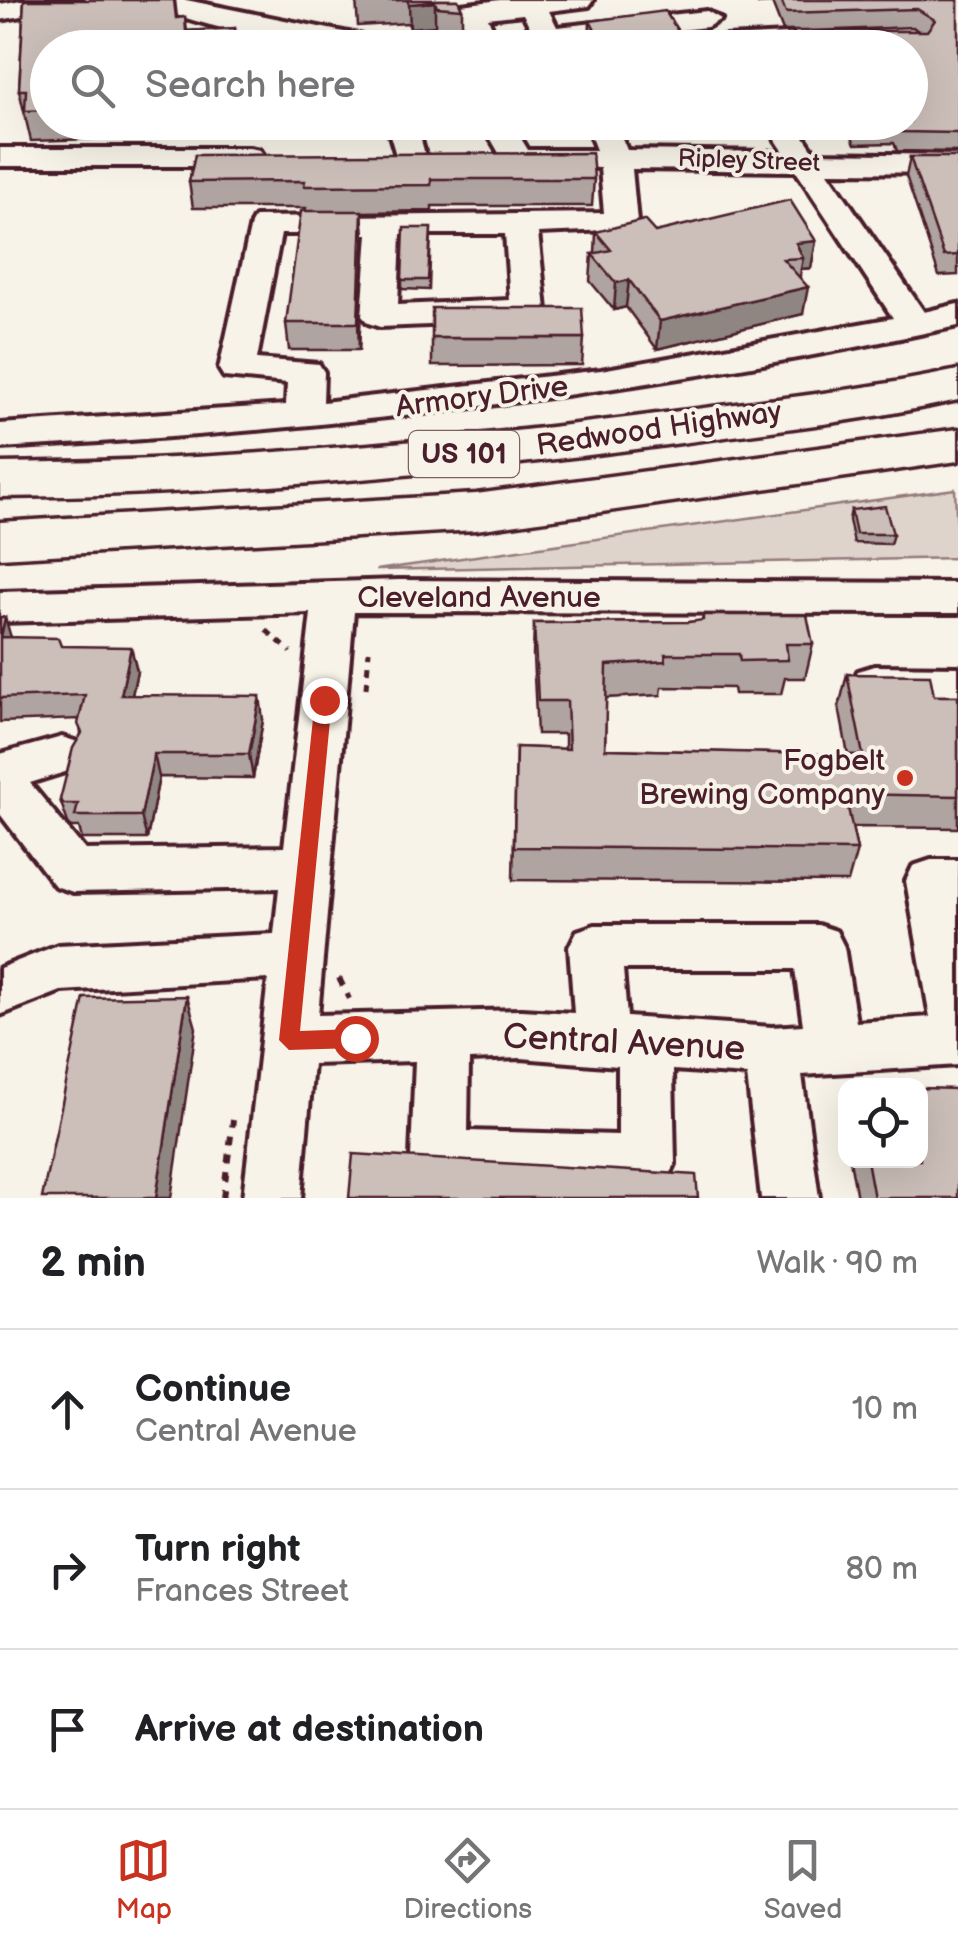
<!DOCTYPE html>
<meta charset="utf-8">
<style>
body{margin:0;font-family:"Balsamiq Sans",sans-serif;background:#f2f2f2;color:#202124}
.controls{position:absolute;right:30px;bottom:30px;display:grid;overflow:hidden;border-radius:20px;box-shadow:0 10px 40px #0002}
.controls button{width:90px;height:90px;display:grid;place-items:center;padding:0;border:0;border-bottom:2px solid #e0e0e0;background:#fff;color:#202124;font:50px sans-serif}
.stop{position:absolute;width:30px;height:30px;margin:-22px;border:8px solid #c8321e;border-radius:50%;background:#fff}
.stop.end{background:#c8321e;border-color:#fff;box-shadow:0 2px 10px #0008}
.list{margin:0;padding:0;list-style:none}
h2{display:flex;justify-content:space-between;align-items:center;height:130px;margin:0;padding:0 40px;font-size:42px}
h2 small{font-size:32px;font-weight:400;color:#757577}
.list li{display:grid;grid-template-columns:65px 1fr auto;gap:30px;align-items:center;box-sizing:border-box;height:160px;padding:0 40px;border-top:2px solid #e0e0e0}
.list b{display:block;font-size:38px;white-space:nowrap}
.list p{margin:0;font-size:32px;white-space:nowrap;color:#757577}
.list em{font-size:32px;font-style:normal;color:#757577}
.icon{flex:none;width:55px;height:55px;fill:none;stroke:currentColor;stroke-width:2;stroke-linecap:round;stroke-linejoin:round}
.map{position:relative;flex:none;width:958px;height:1198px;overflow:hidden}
.search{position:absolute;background:#fff;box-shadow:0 10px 40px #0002;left:30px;right:30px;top:30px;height:110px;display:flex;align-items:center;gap:25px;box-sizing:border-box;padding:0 35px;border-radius:55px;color:#757577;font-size:38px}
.sheet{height:610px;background:#fff}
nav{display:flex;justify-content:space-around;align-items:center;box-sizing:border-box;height:140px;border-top:2px solid #e0e0e0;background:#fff;font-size:28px;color:#757577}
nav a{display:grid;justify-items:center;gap:5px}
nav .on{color:#c8321e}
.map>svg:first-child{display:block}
.green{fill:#ded4cc;stroke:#947a7c;stroke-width:2.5}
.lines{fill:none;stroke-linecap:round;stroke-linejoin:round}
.minor-casing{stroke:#4a1f2b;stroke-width:8}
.highway-casing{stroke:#4a1f2b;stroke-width:7}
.path-far1{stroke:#4a1f2b;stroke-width:5;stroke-dasharray:8 8;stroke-linecap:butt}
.path{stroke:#4a1f2b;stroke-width:6;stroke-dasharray:9 9;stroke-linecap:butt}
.minor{fill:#f7f3e8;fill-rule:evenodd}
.highway{fill:#f7f3e8;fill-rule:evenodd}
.wall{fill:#afa49f;stroke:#4a1f2b;stroke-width:2.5;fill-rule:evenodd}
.shaded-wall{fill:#8f8682;stroke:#4a1f2b;stroke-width:2.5}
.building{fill:#ccbfb9;stroke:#4a1f2b;stroke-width:2.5}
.route{fill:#c8321e}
.poi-dot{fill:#c8321e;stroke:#f7f3e8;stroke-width:4}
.labels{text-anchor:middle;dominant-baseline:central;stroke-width:8;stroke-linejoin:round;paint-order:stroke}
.far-street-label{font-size:25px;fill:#4a1f2b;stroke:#f7f3e8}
.shield{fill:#f7f3e8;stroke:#7e5f64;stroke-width:2.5}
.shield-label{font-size:28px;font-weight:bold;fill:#4a1f2b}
.street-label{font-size:30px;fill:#4a1f2b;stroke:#f7f3e8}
.poi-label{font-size:30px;fill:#4a1f2b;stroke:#f7f3e8;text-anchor:end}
.near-street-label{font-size:35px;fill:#4a1f2b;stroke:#f7f3e8}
</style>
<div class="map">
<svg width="958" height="1198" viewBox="0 0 958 1198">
<rect width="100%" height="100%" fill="#f7f3e8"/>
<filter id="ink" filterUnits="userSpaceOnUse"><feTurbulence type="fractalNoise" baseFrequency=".01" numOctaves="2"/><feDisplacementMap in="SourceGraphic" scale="20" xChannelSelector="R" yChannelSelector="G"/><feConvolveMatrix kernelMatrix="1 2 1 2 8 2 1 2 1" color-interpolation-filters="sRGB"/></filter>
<g filter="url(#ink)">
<!-- green -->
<polygon class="green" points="955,489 958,558 376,570"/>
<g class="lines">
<defs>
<g id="minor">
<polygon points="21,0 81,0 77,6 0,20 0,4"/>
<path d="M148 0H186L383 40 397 48C316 48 228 36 152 6Z"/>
<polygon points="500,0 593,0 589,6 549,11 557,27 707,11 721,19 707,27 548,44 538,42 523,14 488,18 500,46 473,48 457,11 461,5"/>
<polygon points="851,31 865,39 861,45 712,45 716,39 726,37"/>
<polygon points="386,122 416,122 426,158 421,165 399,165"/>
<path d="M481 122H511L528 150H596L585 122H615L627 150 784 152 764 122H794L815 153 958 155V173L828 172 924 312 958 304V326C642 394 323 431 0 448V424L286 405 287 383 224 377 219 369 251 224 255 217 604 213 600 168 506 165ZM632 169 796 171 893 318 601 370 323 402 324 372 319 364 257 359 281 234H368L362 316 368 323 380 327 528 321 540 317 546 310 538 233 633 229 637 222ZM401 234H505L510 300 398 305Z"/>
<polygon points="0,148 249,148 260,150 265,157 260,164 249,166 0,166"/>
<path d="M399 580 958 583V613L354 612 318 1015 521 1010 574 1013 569 947 577 931 595 925H818L836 931 844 947 856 1022 930 1017 906 881 913 866 931 860H958V1065L802 1075 819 1198H761L747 1075 673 1070 675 1164 666 1184 646 1192 439 1184 419 1176 411 1157 415 1061 313 1064 301 1198H243L268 979 61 991 0 1015V968L58 945 274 934 279 888 73 892 55 886 0 814V754L62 737 78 742 85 755 78 768 30 783 85 850 284 847 311 613 0 622V592ZM623 969H795L803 1025 772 1027 627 1017ZM521 1058 618 1066V1135L468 1131 469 1060Z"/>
<polygon points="874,666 958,667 958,701 874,700 858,695 852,683 858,671"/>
</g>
<g id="highway">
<path d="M958 370V400C866 421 773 430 681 443 454 474 228 495 0 497V463C228 461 454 441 680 411 773 399 866 390 958 370Z"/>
<polygon points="958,429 958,461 476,530 0,558 0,522 476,494"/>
</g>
</defs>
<!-- minor casing -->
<use href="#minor" class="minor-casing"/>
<!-- highway casing -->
<use href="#highway" class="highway-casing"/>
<!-- path-far1 -->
<g class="path-far1">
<polyline points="266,630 291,652"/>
<polyline points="366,688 369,651"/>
</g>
<!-- path -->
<g class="path">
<polyline points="339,978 349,999"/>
<polyline points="223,1198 233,1120"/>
</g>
<!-- minor -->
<use href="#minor" class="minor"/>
<!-- highway -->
<use href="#highway" class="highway"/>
</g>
<!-- wall -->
<g class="wall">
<polygon points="24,0 175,0 177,18 185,17 187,31 235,28 237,48 48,48 48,122 92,122 92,139 31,141 19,90"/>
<polygon points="356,0 458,0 462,9 462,33 437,31 435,26 410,28 408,23 358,26"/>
<path d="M757 0H958V152L897 151 894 143 855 144 846 122H910V48H791L793 31H783L772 3 758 4ZM913 27 918 31H811Z"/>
<polygon points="590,21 689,48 589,48"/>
<polygon points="198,122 243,122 244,133 200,134"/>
<polygon points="317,122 370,122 371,127 319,132"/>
<polygon points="667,122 724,122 723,131 675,136"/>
<polygon points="195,155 594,179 592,206 432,206 432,211 362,212 364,238 359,350 289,350 286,323 306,208 193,208 189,182"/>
<polygon points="910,157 958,157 958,275 939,276 906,176"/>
<polygon points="431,228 429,290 402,289 402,280"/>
<polygon points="596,232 655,232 816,241 811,268 801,269 800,278 803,314 657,349 626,307 614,310 590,281 592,254 595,254"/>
<polygon points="432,338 584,338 582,365 432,366"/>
<polygon points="851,510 893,534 890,544 854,543 849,520"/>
<polygon points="703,615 813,644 805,678 785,678 781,694 734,694 733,688 662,687 661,695 606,698 605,749 848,755 839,707 847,674 934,696 958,696 958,828 852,827 857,850 848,882 513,880 516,747 565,749 565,734 537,734 533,656 534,623 689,622 702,621"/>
<polygon points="0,617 11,637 61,646 137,671 132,695 263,720 253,778 159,777 147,839 82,839 79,827 71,827 68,823 60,800 81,734 79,719 0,722"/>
<polygon points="846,1110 846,1135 843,1118"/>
<polygon points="850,1160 920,1160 958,1198 857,1198"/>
</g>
<!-- shaded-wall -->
<g class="shaded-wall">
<polygon points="435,2 435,26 410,28 409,4"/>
<polygon points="535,122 564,122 564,130 535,133"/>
<polygon points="676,122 724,122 723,131 675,136"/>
<polygon points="362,211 364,238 359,350 358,323"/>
<polygon points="816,241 811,268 801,269 803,258 796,243"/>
<polygon points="629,280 626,307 614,310 616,283"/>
<polygon points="808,287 803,314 657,349 660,321"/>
<polygon points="5,617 12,641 1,637"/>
<polygon points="131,647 137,671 127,719 121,695"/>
<polygon points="260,696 263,720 253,778 249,754"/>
<polygon points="154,754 159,777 147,839 141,816"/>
<polygon points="187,996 196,1028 171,1198 156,1198"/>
</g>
<!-- building -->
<g class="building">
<polygon points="24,0 174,0 176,18 185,17 186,31 235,28 236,48 48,48 48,110 25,111 26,90 19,90"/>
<polygon points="356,0 400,0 356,2"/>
<polygon points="407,0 458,0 462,9 437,7 435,2 409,4"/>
<polygon points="781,0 958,0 958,133 901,132 898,125 859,126 857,122 910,122 910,48 800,48 793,31 927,31 935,20 917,9 786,13"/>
<polygon points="665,11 689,48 605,48 590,21"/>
<polygon points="537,31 544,48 496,48 491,35"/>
<polygon points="592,153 594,179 431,179 431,185 304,186 305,181 189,182 195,155"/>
<polygon points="910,157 958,157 958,255 944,256"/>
<polygon points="790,200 816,241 796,243 803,258 783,259 808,287 660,321 629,280 616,283 592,254 611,250 596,232 644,220 655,232"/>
<polygon points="301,211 362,211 358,323 286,323"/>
<polygon points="404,228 431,228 428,280 402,280"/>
<polygon points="432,308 582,308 584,338 432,338"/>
<polygon points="885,506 893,534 856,534 851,510"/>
<polygon points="703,615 807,615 813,644 786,644 788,660 740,661 739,654 665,654 666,661 607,665 605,749 863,755 847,674 930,675 934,696 958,696 958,796 845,794 857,850 514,847 516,747 569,749 567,701 538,701 534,623 689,622 703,620"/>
<polygon points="0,617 5,617 1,637 58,638 61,646 131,647 121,695 260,696 249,754 154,754 141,816 75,816 78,804 64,804 60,800 73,748 82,733 78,724 85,695 0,698"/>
<polygon points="187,996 156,1198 42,1198 84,998"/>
<polygon points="920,1088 958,1089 958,1198 874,1198 867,1160 920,1160"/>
<polygon points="353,1154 696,1175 698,1198 349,1198"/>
</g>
</g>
<!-- route -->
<polygon class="route" points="324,693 332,700 300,1031 355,1029 366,1038 355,1048 289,1050 279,1040 315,700"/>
<!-- markers -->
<circle class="poi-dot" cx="905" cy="778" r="10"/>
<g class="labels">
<!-- far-street labels -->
<g class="far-street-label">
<text transform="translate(749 161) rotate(2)">Ripley Street</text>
</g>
<!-- shield labels -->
<rect class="shield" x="409" y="431" width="110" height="46" rx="8"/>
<g class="shield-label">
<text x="464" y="454">US 101</text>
</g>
<!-- street labels -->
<g class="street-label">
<text transform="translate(482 397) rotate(-7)">Armory Drive</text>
<text transform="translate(659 429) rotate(-8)">Redwood Highway</text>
<text x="479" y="598">Cleveland Avenue</text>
</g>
<!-- poi labels -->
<g class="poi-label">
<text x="885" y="761">Fogbelt<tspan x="885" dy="34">Brewing Company</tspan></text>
</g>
<!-- near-street labels -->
<g class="near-street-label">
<text transform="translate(624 1043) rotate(3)">Central Avenue</text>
</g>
</g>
</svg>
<div class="controls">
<button><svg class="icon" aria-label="locate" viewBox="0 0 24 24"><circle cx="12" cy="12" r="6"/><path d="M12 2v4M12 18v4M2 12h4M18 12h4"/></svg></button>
</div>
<div class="stop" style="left:355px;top:1038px"></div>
<div class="stop end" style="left:324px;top:700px"></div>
<div class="search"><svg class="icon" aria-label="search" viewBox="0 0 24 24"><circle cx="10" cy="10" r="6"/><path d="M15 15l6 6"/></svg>Search here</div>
</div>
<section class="sheet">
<h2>2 min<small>Walk · 90 m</small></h2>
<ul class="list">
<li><svg class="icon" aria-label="ahead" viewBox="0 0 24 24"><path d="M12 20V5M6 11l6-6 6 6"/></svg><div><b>Continue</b><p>Central Avenue</p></div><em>10 m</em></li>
<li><svg class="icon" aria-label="right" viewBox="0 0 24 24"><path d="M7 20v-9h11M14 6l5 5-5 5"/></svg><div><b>Turn right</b><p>Frances Street</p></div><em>80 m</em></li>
<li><svg class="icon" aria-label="arrive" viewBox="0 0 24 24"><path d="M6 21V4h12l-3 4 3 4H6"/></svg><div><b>Arrive at destination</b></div></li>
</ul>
</section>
<nav>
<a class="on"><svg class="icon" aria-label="map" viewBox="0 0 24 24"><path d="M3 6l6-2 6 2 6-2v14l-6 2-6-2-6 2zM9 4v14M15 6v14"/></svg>Map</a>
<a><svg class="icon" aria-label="directions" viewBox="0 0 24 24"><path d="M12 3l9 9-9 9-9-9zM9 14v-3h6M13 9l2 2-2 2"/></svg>Directions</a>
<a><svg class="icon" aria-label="saved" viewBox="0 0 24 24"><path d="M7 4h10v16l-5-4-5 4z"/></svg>Saved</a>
</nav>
